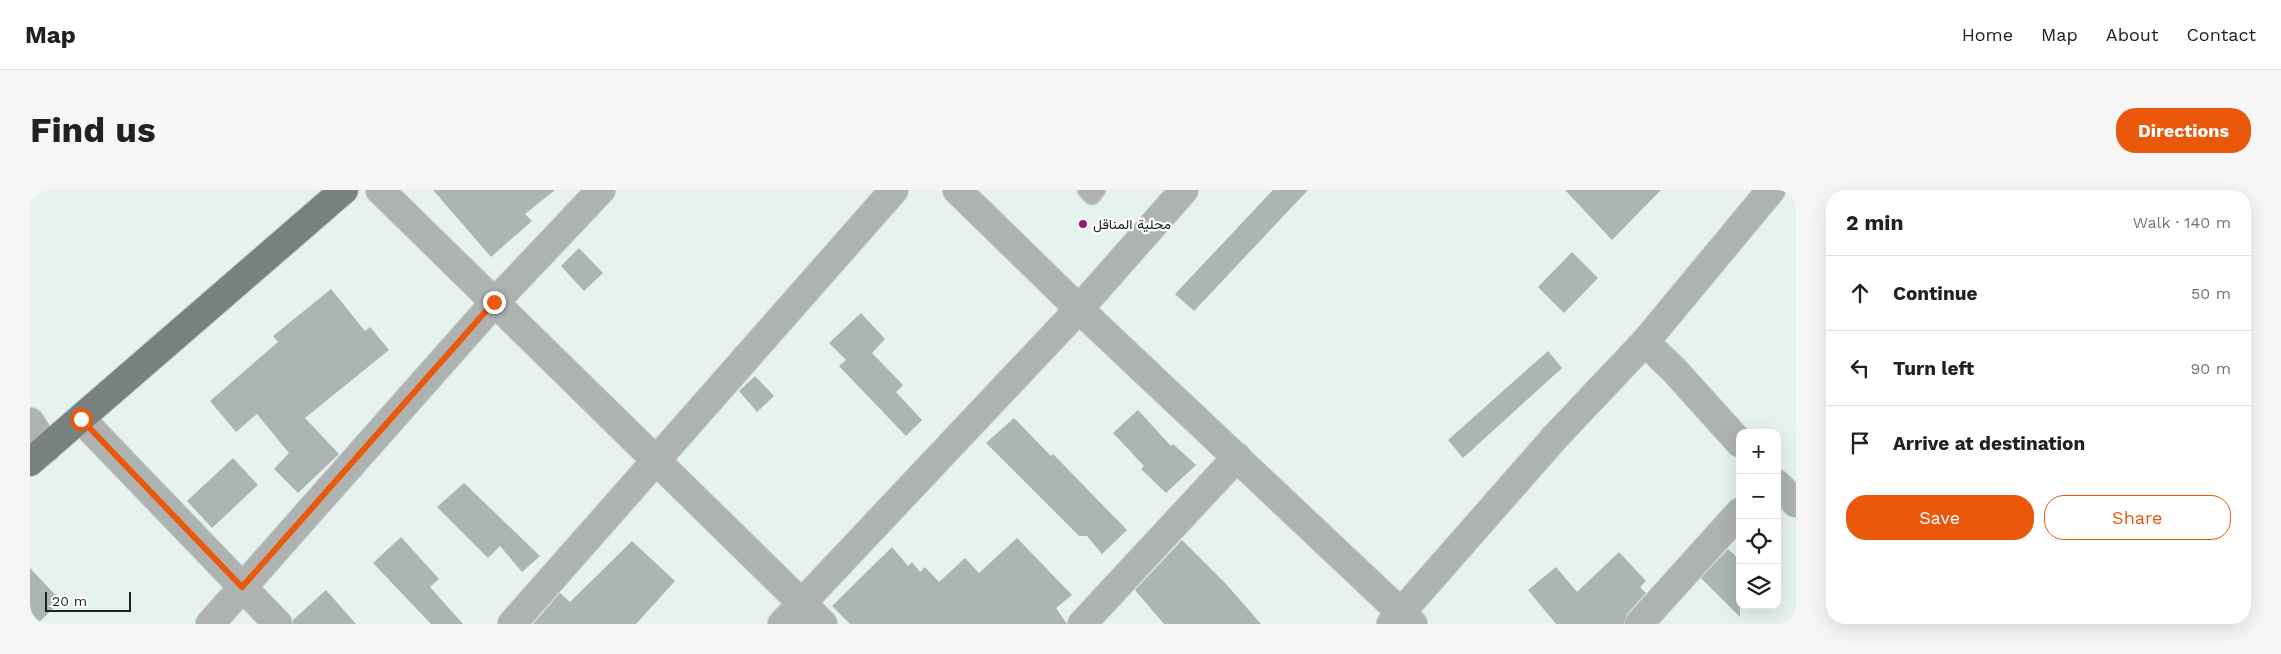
<!DOCTYPE html>
<meta charset="utf-8">
<style>
body{margin:0;font-family:"Work Sans",Vazirmatn,sans-serif;background:#f6f6f6;color:#202124}
.controls{position:absolute;right:15px;bottom:15px;display:grid;overflow:hidden;border-radius:10px;box-shadow:0 5px 20px #0002}
.controls button{width:45px;height:45px;display:grid;place-items:center;padding:0;border:0;border-bottom:1px solid #e0e0e0;background:#fff;color:#202124;font:25px sans-serif}
.scale{position:absolute;left:15px;bottom:12px;width:86px;box-sizing:border-box;padding-left:5px;border:2px solid #1d2121;border-top:0;font-size:14px;line-height:18px;white-space:nowrap;color:#1d2121;-webkit-text-stroke:4px #fff;paint-order:stroke}
.stop{position:absolute;width:15px;height:15px;margin:-11px;border:4px solid #ea580c;border-radius:50%;background:#fff}
.stop.end{background:#ea580c;border-color:#fff;box-shadow:0 1px 5px #0008}
.list{margin:0;padding:0;list-style:none}
h2{display:flex;justify-content:space-between;align-items:center;height:65px;margin:0;padding:0 20px;font-size:21px}
h2 small{font-size:16px;font-weight:400;color:#757577}
.list li{display:grid;grid-template-columns:32px 1fr auto;gap:15px;align-items:center;box-sizing:border-box;height:75px;padding:0 20px;border-top:1px solid #e0e0e0}
.list b{display:block;font-size:19px;white-space:nowrap}
.list em{font-size:16px;font-style:normal;color:#757577}
.actions{display:flex;gap:10px;padding:15px 20px}
.actions a{flex:1;padding:11px 0;border:1px solid #ea580c;border-radius:20px;text-align:center;font-size:18px;color:#ea580c}
.actions .main{background:#ea580c;color:#fff}
.icon{flex:none;width:28px;height:28px;fill:none;stroke:currentColor;stroke-width:2;stroke-linecap:round;stroke-linejoin:round}
.map{position:relative;flex:none;width:1766px;height:434px;overflow:hidden;border-radius:20px}
header{display:flex;align-items:center;gap:30px;box-sizing:border-box;height:70px;padding:0 25px;background:#fff;border-bottom:1px solid #e0e0e0}
header strong{font-size:24px}
nav{display:flex;gap:28px;margin-inline-start:auto;font-size:18px}
.intro{display:flex;align-items:center;justify-content:space-between;box-sizing:border-box;height:120px;padding:0 30px}
h1{margin:0;font-size:35px}
.button{padding:12px 22px;border-radius:20px;background:#ea580c;color:#fff;font-size:18px;font-weight:700}
main{display:flex;gap:30px;padding:0 30px}
aside{flex:1;background:#fff;border-radius:20px;box-shadow:0 5px 20px #0002}
.map>svg:first-child{display:block}
.building{fill:#abb6b4}
.lines{fill:none;stroke-linecap:round;stroke-linejoin:round}
.service-casing{stroke:#c1cccb;stroke-width:19}
.minor-casing{stroke:#c1cccb;stroke-width:30}
.primary-casing{stroke:#c1cccb;stroke-width:30}
.service{stroke:#aeb3b2;stroke-width:16}
.minor{stroke:#aeb3b2;stroke-width:28}
.primary{stroke:#788180;stroke-width:28}
.route{stroke:#ea580c;stroke-width:6}
.poi-dot{fill:#8d197a;stroke:#fff;stroke-width:2}
.labels{text-anchor:middle;dominant-baseline:central;stroke-width:4.5;stroke-linejoin:round;paint-order:stroke}
.poi-label{font-size:14px;fill:#1d2121;stroke:#fff;text-anchor:start}
</style>
<header>
<strong>Map</strong>
<nav><a>Home</a><a>Map</a><a>About</a><a>Contact</a></nav>
</header>
<div class="intro"><h1>Find us</h1><a class="button">Directions</a></div>
<main>
<div class="map">
<svg width="1766" height="434" viewBox="0 0 1766 434">
<rect width="100%" height="100%" fill="#e5f2f0"/>
<!-- building -->
<g class="building">
<polygon points="403,0 525,0 495,24 502,31 461,67"/>
<polygon points="1243,0 1278,0 1164,121 1145,104"/>
<polygon points="1535,0 1631,0 1582,50"/>
<polygon points="549,58 573,83 554,101 531,76"/>
<polygon points="1542,62 1568,88 1534,123 1508,97"/>
<polygon points="301,99 335,141 340,137 359,160 275,228 309,264 268,303 244,279 259,263 227,224 206,242 180,211 248,152 243,146"/>
<polygon points="831,123 855,149 842,163 873,195 866,202 892,230 876,246 809,176 816,170 799,153"/>
<polygon points="1518,161 1532,178 1433,268 1418,250"/>
<polygon points="725,186 744,206 727,222 709,201"/>
<polygon points="1108,220 1141,256 1143,254 1166,275 1136,303 1111,279 1114,276 1083,243"/>
<polygon points="984,228 1021,266 1023,264 1097,340 1072,364 1057,346 1049,346 956,253"/>
<polygon points="203,268 228,295 182,338 157,311"/>
<polygon points="434,293 510,366 492,382 470,356 458,368 407,317"/>
<polygon points="371,347 409,389 400,397 433,434 401,434 343,373"/>
<polygon points="987,348 1042,405 1026,418 1037,434 820,434 802,416 862,357 878,376 882,372 890,382 895,377 909,392 935,368 949,383"/>
<polygon points="1152,350 1196,394 1231,434 1134,434 1105,400"/>
<polygon points="602,351 645,391 606,434 503,434 530,403 540,412"/>
<polygon points="1698,359 1710,370 1710,427 1671,388"/>
<polygon points="1589,362 1616,391 1610,397 1616,403 1597,424 1594,434 1526,434 1498,400 1526,377 1547,402"/>
<polygon points="0,378 31,411 7,434 0,434"/>
<polygon points="296,400 326,434 263,434 263,430"/>
</g>
<g class="lines">
<defs>
<polyline id="service" points="1056,0 1062,6 1067,0"/>
<g id="minor">
<polyline points="350,0 793,434"/>
<polyline points="927,0 1049,119 1383,434"/>
<polyline points="1615,152 1645,181 1710,253"/>
<polyline points="51,229 248,434"/>
<polyline points="0,232 17,258"/>
<polyline points="1747,294 1766,313"/>
<polyline points="180,434 465,112 571,0"/>
<polyline points="482,434 864,0"/>
<polyline points="752,434 1049,119 1154,0"/>
<polyline points="1052,434 1207,267"/>
<polyline points="1361,434 1526,246 1615,152 1741,0"/>
<polyline points="1609,434 1710,322"/>
</g>
<polyline id="primary" points="0,272 314,0"/>
</defs>
<!-- service casing -->
<use href="#service" class="service-casing"/>
<!-- minor casing -->
<use href="#minor" class="minor-casing"/>
<!-- primary casing -->
<use href="#primary" class="primary-casing"/>
<!-- service -->
<use href="#service" class="service"/>
<!-- minor -->
<use href="#minor" class="minor"/>
<!-- primary -->
<use href="#primary" class="primary"/>
</g>
<g class="lines">
<!-- route -->
<polyline class="route" points="51,229 212,397 464,112"/>
</g>
<!-- markers -->
<circle class="poi-dot" cx="1053" cy="34" r="5"/>
<g class="labels">
<!-- poi labels -->
<g class="poi-label">
<text x="1063" y="34">محلية المناقل</text>
</g>
</g>
</svg>
<div class="controls">
<button>+</button>
<button>−</button>
<button><svg class="icon" aria-label="locate" viewBox="0 0 24 24"><circle cx="12" cy="12" r="6"/><path d="M12 2v4M12 18v4M2 12h4M18 12h4"/></svg></button>
<button><svg class="icon" aria-label="layers" viewBox="0 0 24 24"><path d="M12 4l9 5-9 5-9-5zM3 14l9 5 9-5"/></svg></button>
</div>
<div class="scale">20 m</div>
<div class="stop" style="left:51px;top:229px"></div>
<div class="stop end" style="left:464px;top:112px"></div>
</div>
<aside>
<h2>2 min<small>Walk · 140 m</small></h2>
<ul class="list">
<li><svg class="icon" aria-label="ahead" viewBox="0 0 24 24"><path d="M12 20V5M6 11l6-6 6 6"/></svg><div><b>Continue</b></div><em>50 m</em></li>
<li><svg class="icon" aria-label="left" viewBox="0 0 24 24"><path d="M17 20v-9H6M10 6l-5 5 5 5"/></svg><div><b>Turn left</b></div><em>90 m</em></li>
<li><svg class="icon" aria-label="arrive" viewBox="0 0 24 24"><path d="M6 21V4h12l-3 4 3 4H6"/></svg><div><b>Arrive at destination</b></div></li>
</ul>
<div class="actions"><a class="main">Save</a><a>Share</a></div>
</aside>
</main>
